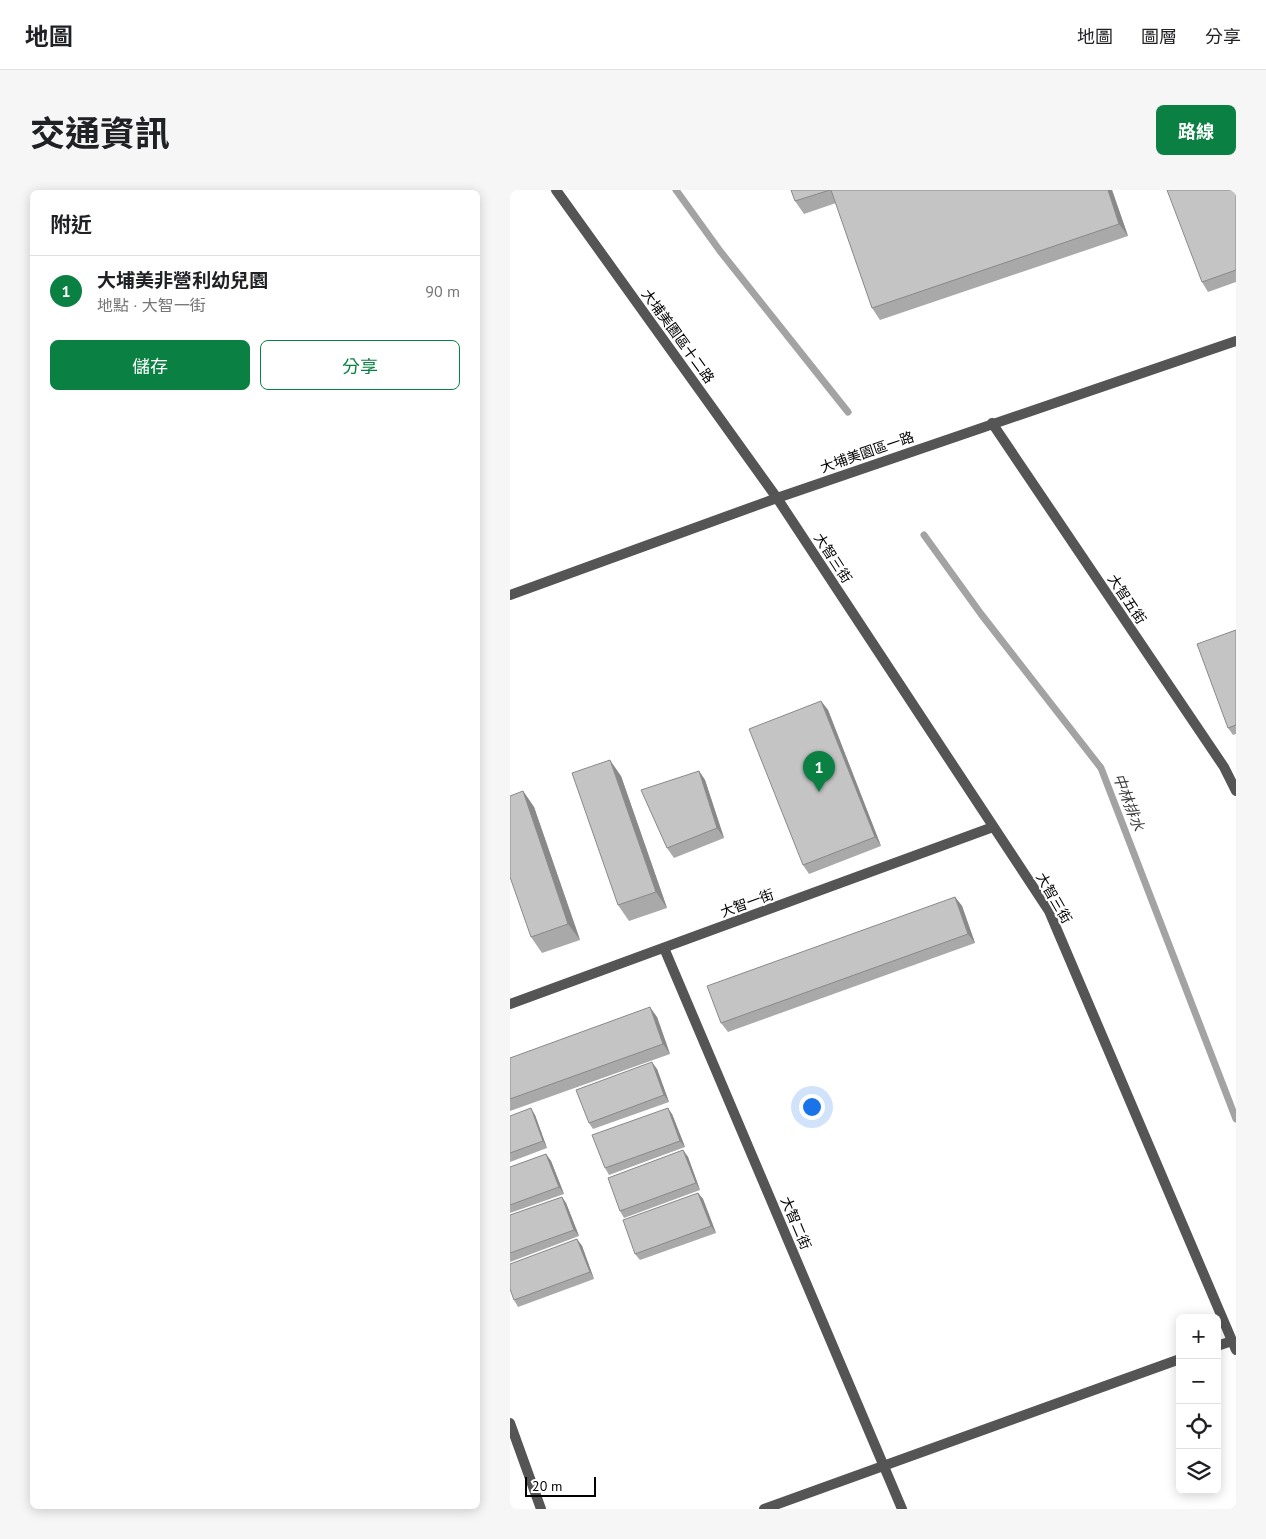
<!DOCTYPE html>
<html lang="zh-TW">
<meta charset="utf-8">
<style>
body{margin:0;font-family:"PT Sans","Noto Sans TC",sans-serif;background:#f6f6f6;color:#202124}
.controls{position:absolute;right:15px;bottom:15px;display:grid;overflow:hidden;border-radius:8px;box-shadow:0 2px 12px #0003}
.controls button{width:45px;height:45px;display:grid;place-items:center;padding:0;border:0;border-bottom:1px solid #e0e0e0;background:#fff;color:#202124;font:25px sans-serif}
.scale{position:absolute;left:15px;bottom:12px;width:71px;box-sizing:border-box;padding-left:5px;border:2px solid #000;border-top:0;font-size:14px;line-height:18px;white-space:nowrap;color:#000;-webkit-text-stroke:4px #fff;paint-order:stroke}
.you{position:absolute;left:301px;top:916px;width:18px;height:18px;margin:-12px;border:4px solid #fff;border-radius:50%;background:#1a73e8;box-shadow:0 0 0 8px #1a73e833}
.badge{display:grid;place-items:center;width:32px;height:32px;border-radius:50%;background:#0b8043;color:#fff;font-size:16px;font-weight:700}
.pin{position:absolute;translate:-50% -41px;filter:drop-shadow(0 1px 2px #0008)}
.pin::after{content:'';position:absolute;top:26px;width:18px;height:15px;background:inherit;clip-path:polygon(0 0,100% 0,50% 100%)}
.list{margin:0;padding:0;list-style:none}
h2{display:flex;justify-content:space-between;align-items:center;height:65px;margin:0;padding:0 20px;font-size:21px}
h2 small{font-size:16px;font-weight:400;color:#757577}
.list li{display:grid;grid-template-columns:32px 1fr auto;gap:15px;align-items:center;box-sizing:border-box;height:70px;padding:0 20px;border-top:1px solid #e0e0e0}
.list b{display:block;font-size:19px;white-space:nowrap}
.list p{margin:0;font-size:16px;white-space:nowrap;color:#757577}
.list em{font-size:16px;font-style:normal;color:#757577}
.actions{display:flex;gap:10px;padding:15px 20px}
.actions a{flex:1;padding:11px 0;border:1px solid #0b8043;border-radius:8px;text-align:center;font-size:18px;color:#0b8043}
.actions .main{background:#0b8043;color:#fff}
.icon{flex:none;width:28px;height:28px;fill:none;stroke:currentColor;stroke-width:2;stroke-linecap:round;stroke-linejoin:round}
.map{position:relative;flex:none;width:726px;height:1319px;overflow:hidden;border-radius:8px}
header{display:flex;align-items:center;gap:30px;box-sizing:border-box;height:70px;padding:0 25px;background:#fff;border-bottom:1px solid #e0e0e0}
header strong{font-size:24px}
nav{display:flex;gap:28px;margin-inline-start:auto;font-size:18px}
.intro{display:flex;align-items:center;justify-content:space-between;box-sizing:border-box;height:120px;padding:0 30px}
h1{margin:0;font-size:35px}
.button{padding:12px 22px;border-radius:8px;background:#0b8043;color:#fff;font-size:18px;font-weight:700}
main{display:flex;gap:30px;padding:0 30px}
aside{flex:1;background:#fff;border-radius:8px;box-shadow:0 2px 12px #0003}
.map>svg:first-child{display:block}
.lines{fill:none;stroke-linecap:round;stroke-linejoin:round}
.stream{stroke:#a3a3a3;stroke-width:7}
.minor{stroke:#555;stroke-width:10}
.wall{fill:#a9a9a9}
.shaded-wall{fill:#898989}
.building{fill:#c4c4c4;stroke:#898989}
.labels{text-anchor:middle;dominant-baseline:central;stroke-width:4.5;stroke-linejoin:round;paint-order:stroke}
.street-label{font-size:14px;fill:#000;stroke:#fff}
.water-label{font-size:15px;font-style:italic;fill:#444;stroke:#fff}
</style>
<header>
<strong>地圖</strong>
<nav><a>地圖</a><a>圖層</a><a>分享</a></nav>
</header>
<div class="intro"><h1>交通資訊</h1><a class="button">路線</a></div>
<main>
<aside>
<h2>附近<small></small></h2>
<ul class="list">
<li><span class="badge">1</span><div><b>大埔美非營利幼兒園</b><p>地點 · 大智一街</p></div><em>90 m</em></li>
</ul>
<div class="actions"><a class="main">儲存</a><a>分享</a></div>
</aside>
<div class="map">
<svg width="726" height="1319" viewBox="0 0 726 1319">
<rect width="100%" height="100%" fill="#fff"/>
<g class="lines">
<!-- stream -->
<g class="stream">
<polyline points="166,0 210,61 338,222"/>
<polyline points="414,345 471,424 591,578 726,929"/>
</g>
<!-- minor -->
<g class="minor">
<polyline points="46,0 267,308 539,721 726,1160"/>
<polyline points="482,233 714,577 726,601"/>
<polyline points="0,405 267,308 726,151"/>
<polyline points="154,758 392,1319"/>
<polyline points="0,814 483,637"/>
<polyline points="707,1156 722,1151"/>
<polyline points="0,1233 31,1319"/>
<polyline points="254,1319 670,1169"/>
</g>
</g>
<!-- wall -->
<g class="wall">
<polygon points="281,0 602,0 618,46 370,130 362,118 326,13 294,24 285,11"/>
<polygon points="726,0 726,92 698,102 692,92"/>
<polygon points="726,440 726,544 723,545 718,538"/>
<polygon points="311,511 318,520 371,656 299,684 293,675"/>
<polygon points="189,581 195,590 214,648 164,668 157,658"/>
<polygon points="111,586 157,718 119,731 108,715"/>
<polygon points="13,601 24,617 70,750 32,763 21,747"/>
<polygon points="445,707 452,716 465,753 218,842 211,833"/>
<polygon points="147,827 160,864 0,921 0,868"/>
<polygon points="147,879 159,912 83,939 79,933"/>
<polygon points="162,924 175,957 99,985 95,978"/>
<polygon points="25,925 37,958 0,972 0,926"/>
<polygon points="173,960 178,967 190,1000 114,1028 110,1021"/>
<polygon points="36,964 41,971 54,1004 0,1023 0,977"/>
<polygon points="188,1003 193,1009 206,1043 130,1070 125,1064"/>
<polygon points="52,1007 56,1013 69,1046 0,1072 0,1025"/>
<polygon points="67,1049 72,1056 84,1089 8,1117 4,1110"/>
</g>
<!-- shaded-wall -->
<g class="shaded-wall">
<polygon points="598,0 602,0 618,46 609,34"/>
<polygon points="311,511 318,520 371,656 365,647"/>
<polygon points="100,570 111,586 157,718 146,702"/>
<polygon points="189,581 195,590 214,648 207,638"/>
<polygon points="13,601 24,617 70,750 58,734"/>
<polygon points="445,707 452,716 465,753 458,744"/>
<polygon points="140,817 147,827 160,864 153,854"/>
<polygon points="142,872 147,879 159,912 154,905"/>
<polygon points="21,918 25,925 37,958 33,951"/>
<polygon points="158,918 162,924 175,957 170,951"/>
<polygon points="173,960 178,967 190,1000 186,993"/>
<polygon points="36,964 41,971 54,1004 49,997"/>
<polygon points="188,1003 193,1009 206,1043 201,1036"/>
<polygon points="52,1007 56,1013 69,1046 64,1040"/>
<polygon points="67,1049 72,1056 84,1089 80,1082"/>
</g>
<!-- building -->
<g class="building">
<polygon points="281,0 320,0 285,11"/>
<polygon points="321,0 598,0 609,34 362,118"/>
<polygon points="657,0 726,0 726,80 692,92"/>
<polygon points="726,440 726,535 718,538 687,454"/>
<polygon points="311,511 365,647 293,675 239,539"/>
<polygon points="100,570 146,702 108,715 62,583"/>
<polygon points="189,581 207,638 157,658 131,600"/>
<polygon points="13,601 58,734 21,747 0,687 0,606"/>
<polygon points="445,707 458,744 211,833 197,796"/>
<polygon points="140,817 153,854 0,909 0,868"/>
<polygon points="142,872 154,905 79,933 66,900"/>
<polygon points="21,918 33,951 0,963 0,926"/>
<polygon points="158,918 170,951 95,978 82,945"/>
<polygon points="173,960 186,993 110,1021 98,988"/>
<polygon points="36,964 49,997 0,1015 0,977"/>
<polygon points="188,1003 201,1036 125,1064 113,1030"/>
<polygon points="52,1007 64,1040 0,1063 0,1025"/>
<polygon points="67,1049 80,1082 4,1110 0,1099 0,1074"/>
</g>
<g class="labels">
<!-- street labels -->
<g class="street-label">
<text transform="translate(168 146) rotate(54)">大埔美園區十二路</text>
<text transform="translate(357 262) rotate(-19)">大埔美園區一路</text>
<text transform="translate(323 368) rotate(57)">大智三街</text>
<text transform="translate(617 409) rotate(56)">大智五街</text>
<text transform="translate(544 708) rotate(60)">大智三街</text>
<text transform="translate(237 713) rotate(-20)">大智一街</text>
<text transform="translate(286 1033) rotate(67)">大智二街</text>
</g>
<!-- water labels -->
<g class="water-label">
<text transform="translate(619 612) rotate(69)">中林排水</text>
</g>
</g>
</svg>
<div class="controls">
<button>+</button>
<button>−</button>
<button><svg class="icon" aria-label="locate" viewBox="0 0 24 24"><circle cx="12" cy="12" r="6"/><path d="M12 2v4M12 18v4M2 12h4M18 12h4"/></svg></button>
<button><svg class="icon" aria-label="layers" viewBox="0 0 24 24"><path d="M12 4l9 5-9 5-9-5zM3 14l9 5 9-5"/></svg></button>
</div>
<div class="scale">20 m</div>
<div class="you"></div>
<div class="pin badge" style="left:309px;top:602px">1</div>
</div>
</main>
